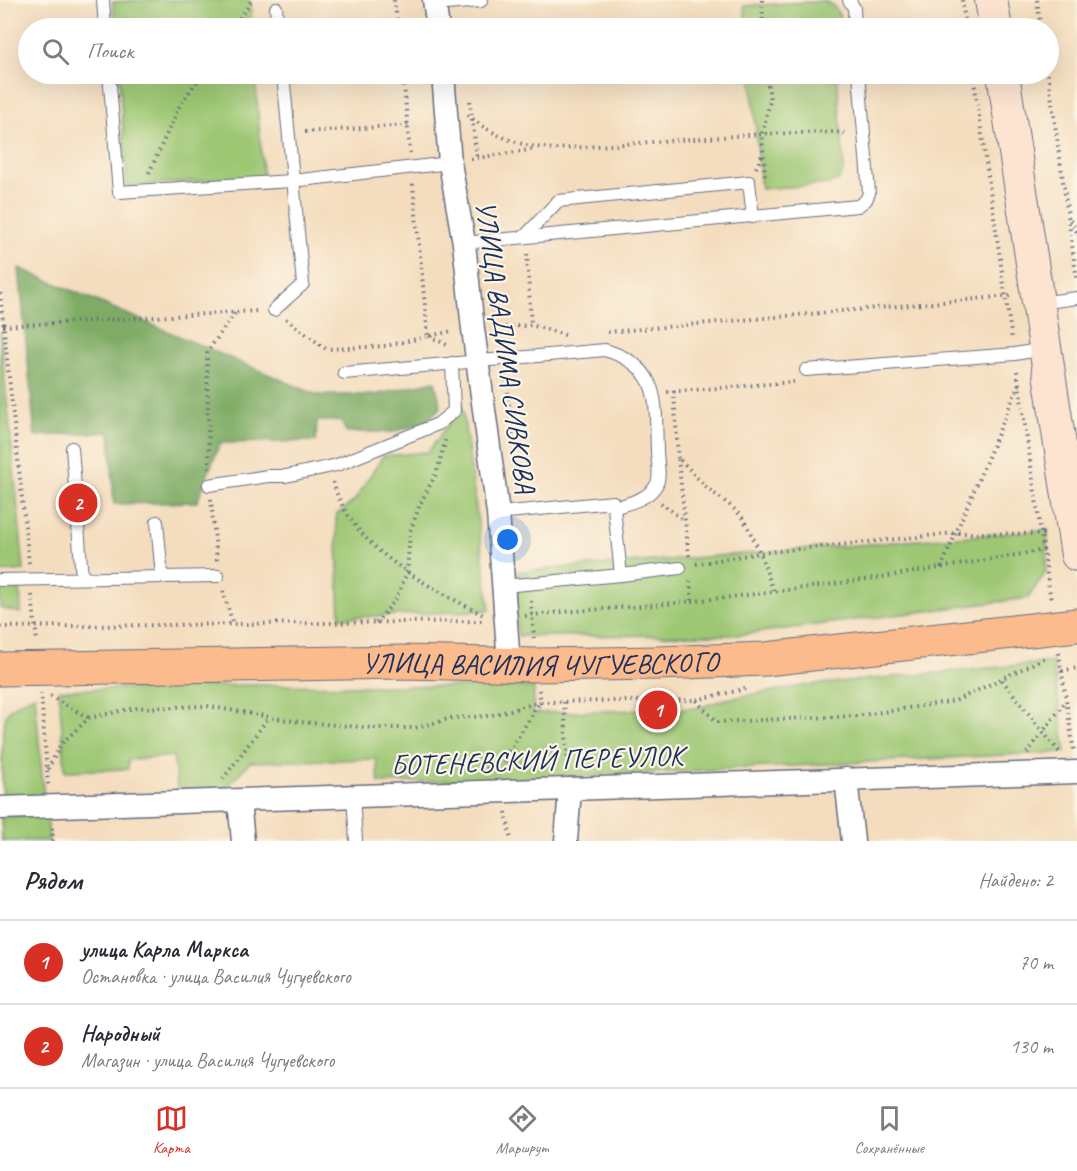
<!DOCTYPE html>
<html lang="ru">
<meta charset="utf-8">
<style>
body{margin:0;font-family:Caveat,sans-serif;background:#f2f2f3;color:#2b2b33}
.you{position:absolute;left:508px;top:540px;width:21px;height:21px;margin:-15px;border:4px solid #fff;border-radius:50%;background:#1a73e8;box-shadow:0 0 0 9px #1a73e833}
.badge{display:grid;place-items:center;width:39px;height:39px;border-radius:50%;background:#d93025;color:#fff;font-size:20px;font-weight:700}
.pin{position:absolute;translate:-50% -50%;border:3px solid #fff;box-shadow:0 2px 6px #0006}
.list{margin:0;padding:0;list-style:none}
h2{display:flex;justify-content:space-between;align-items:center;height:78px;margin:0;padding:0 24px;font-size:26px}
h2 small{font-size:20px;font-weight:400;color:#7c7c81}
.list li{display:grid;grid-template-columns:39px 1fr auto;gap:18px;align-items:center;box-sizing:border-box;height:84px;padding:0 24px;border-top:2px solid #e1e1e2}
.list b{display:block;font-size:22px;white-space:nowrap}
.list p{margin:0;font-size:20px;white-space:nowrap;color:#7c7c81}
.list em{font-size:20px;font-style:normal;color:#7c7c81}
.icon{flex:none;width:33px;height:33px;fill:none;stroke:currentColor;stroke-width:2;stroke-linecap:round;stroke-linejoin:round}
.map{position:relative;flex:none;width:1077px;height:841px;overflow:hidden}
.search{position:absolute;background:#fff;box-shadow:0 6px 24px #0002;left:18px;right:18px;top:18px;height:66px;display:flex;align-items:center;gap:15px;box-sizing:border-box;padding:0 21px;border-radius:33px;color:#7c7c81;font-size:22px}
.sheet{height:246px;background:#fff}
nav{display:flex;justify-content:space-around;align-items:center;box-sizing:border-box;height:84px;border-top:2px solid #e1e1e2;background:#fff;font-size:16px;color:#7c7c81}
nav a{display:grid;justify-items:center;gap:3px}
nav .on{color:#d93025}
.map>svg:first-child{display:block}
.green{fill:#9dc773;stroke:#5c7b68;stroke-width:1.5}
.forest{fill:#7eac65;stroke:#4c6e62;stroke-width:1.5}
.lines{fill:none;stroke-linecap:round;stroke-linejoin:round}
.lane-casing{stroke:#676c80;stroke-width:14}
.street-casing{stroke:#676c80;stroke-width:25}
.secondary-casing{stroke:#676c80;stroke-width:34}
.primary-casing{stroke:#676c80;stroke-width:35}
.path{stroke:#676c80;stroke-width:4;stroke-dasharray:1.5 4.5;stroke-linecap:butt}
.lane{stroke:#fff;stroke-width:12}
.street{stroke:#fff;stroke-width:22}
.secondary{stroke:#fde4d1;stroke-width:32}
.primary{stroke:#fbbb8c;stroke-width:33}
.labels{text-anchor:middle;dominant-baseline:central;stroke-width:4.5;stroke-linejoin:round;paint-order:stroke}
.street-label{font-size:28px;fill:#1b2f5e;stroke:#fcf5e5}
</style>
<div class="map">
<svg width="1077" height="841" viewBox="0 0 1077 841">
<rect width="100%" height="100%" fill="#fcf5e5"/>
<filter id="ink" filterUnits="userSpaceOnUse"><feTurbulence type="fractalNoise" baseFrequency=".0167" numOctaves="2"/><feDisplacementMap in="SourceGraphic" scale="12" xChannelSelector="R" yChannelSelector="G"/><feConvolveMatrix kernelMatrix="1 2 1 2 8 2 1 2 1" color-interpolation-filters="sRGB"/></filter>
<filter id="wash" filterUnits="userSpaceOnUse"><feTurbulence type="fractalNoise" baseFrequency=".008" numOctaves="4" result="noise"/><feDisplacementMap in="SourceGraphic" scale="24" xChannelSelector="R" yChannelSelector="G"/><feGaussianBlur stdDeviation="1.35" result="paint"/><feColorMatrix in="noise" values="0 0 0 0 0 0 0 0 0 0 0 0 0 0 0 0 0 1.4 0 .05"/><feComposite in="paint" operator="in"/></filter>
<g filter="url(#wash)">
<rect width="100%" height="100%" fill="#f4ddbe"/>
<!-- green -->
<g class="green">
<polygon points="141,0 250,0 252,28 115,28 113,2"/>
<path d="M824 1C838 6 840 15 841 28H747L744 6Z"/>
<polygon points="119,74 255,74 263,177 127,186"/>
<polygon points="751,74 837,74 844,169 838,181 829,184 761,189"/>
<polygon points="0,331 24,570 0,572"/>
<polygon points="462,405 490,610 340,618 336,515 354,501 383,456 428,452"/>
<polygon points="1048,530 1046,572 1028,598 737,635 518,636 512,572"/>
<polygon points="20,585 21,613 0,608 0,586"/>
<polygon points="1053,662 1066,752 530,779 379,783 376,759 250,762 224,790 178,793 173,756 128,760 128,769 65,771 59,690 249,685 534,687 533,713 641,710 641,717 676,718 677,709 698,708 726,699 809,685"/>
<path d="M35 695 44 799 3 801C2 778 0 732 7 713 14 704 25 699 35 695Z"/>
<polygon points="47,813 49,841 2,841 1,817"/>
</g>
<!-- forest -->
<polygon class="forest" points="19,268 317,395 375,395 435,381 441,407 424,423 393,432 346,432 341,421 317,421 316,441 220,443 197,502 114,504 110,432 35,436"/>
</g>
<g filter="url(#ink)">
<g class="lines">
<defs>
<g id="lane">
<polyline points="103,0 105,28"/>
<polyline points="849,0 854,8 855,28"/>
<polyline points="435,5 481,1"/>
<polyline points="276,8 278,28"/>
<polyline points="109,74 119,192 292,181 450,163"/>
<polyline points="524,237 558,201 749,182 753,217"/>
<polyline points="464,243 858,206 866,200 869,193 859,74"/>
<polyline points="1039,303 1077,298"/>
<polyline points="274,310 303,284 283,74"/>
<polyline points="806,370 1015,354 1044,349"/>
<path d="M344 373 605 350C662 367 655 402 657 451 657 461 662 479 655 487 646 500 628 503 614 508L613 502 498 513"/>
<polyline points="72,448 82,578"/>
<polyline points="209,485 268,476 286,476 337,465 438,424 454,411 452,363"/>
<polyline points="157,522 162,577"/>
<polyline points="621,575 680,568"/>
<polyline points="0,580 218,576"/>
<polyline points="504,586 621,575 614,508"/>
<polyline points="353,797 356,841"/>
</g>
<g id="street">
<polyline points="434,0 438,28"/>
<polyline points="443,74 450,163 464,243 473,329 498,513 509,664"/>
<polyline points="846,779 853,841"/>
<polyline points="239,801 243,841"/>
<polyline points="0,808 1077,772"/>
<polyline points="566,841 570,789"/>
</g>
<g id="secondary">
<polyline points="991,0 996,28"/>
<polyline points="1003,74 1077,555"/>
</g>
<g id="primary">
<path id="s1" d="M0 669 401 662 536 665 657 663 766 659 1077 625"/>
</g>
</defs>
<!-- lane casing -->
<use href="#lane" class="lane-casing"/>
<!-- street casing -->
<use href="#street" class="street-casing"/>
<!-- secondary casing -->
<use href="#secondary" class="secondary-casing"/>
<!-- primary casing -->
<use href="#primary" class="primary-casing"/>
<!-- path -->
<g class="path">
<polyline points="394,0 398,28"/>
<polyline points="762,0 763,28"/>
<polyline points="962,0 966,28"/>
<polyline points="1037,0 1041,28"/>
<polyline points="233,28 252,0"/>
<polyline points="403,74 410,153"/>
<polyline points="973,74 1012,340"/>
<polyline points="1048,74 1077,280"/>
<polyline points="470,101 477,158"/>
<path d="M468 115C494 137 521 147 556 149L762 134 835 132 849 134"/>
<polyline points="305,132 408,125"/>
<polyline points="471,159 535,149"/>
<polyline points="756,168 763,153"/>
<polyline points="149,173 180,105 202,74"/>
<polyline points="765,175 762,134 770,101 767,74"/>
<polyline points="413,184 428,336"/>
<polyline points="1070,220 1077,232"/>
<polyline points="527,254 531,325"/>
<polyline points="0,293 29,563"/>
<polyline points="286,319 326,349 386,346 452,331"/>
<polyline points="3,326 257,311"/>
<polyline points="493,328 531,325 565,335"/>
<polyline points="608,332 1010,296"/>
<polyline points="429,336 449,346"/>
<polyline points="1017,371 1051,601"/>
<polyline points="506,374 513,441"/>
<polyline points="674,391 678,458"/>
<polyline points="667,392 794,382"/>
<polyline points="209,468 207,352 235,313"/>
<path d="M333 482C352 550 427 585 485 616"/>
<polyline points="211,499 217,561"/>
<polyline points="661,503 683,520"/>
<path d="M689 556 678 458C688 467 695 476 704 485 717 497 733 505 743 519 757 541 765 568 774 592"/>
<polyline points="696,564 759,553 956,533 1044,534"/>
<polyline points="941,568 1019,384"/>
<polyline points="690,581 692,602"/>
<polyline points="223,591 233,624"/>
<polyline points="32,595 37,641"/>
<polyline points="531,601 534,638"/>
<path d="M525 616C581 609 637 608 693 601 811 589 927 571 1044 550"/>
<polyline points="376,623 396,599 407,573 410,532 420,504 437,472 446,438"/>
<polyline points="0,627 485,621"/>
<polyline points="1059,653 1074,752"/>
<polyline points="1062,671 1077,668"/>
<polyline points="1002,680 1059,752"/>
<polyline points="539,690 541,702 696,700 745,689"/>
<polyline points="41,693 48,785"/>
<polyline points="50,696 89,718"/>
<polyline points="696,701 717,722 856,716 955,701 1047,657"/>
<polyline points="564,702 568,767"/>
<polyline points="1027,753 1066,701"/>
<polyline points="48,769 61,744 89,718 134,708 207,706 299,722 374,728 415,728 452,718 488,716 541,702"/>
<polyline points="487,769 506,757"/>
<polyline points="505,769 506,756 540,702"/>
<polyline points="223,779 269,717"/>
<polyline points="506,812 511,841"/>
<polyline points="52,828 53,841"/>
</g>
<!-- lane -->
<use href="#lane" class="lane"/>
<!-- street -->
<use href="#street" class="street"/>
<!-- secondary -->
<use href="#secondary" class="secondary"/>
<!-- primary -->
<use href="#primary" class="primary"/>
</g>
</g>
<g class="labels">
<!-- street labels -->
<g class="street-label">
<text transform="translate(506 347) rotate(82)">УЛИЦА ВАДИМА СИВКОВА</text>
<text stroke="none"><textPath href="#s1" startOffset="540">УЛИЦА ВАСИЛИЯ ЧУГУЕВСКОГО</textPath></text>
<text transform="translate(537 760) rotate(-2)">БОТЕНЕВСКИЙ ПЕРЕУЛОК</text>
</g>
</g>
</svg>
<div class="you"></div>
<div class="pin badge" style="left:658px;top:710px">1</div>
<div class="pin badge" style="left:78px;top:503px">2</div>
<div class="search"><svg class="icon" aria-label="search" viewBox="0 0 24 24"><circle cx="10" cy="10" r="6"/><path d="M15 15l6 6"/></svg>Поиск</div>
</div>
<section class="sheet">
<h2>Рядом<small>Найдено: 2</small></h2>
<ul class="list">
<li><span class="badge">1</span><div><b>улица Карла Маркса</b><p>Остановка · улица Василия Чугуевского</p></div><em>70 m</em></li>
<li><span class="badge">2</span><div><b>Народный</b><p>Магазин · улица Василия Чугуевского</p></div><em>130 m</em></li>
</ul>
</section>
<nav>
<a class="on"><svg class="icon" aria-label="map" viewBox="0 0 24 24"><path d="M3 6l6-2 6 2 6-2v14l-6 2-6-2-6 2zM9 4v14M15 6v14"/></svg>Карта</a>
<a><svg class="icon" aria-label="directions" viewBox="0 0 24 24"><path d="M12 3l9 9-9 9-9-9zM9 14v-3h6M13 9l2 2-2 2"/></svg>Маршрут</a>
<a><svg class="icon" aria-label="saved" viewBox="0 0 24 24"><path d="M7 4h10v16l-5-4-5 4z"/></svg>Сохранённые</a>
</nav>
